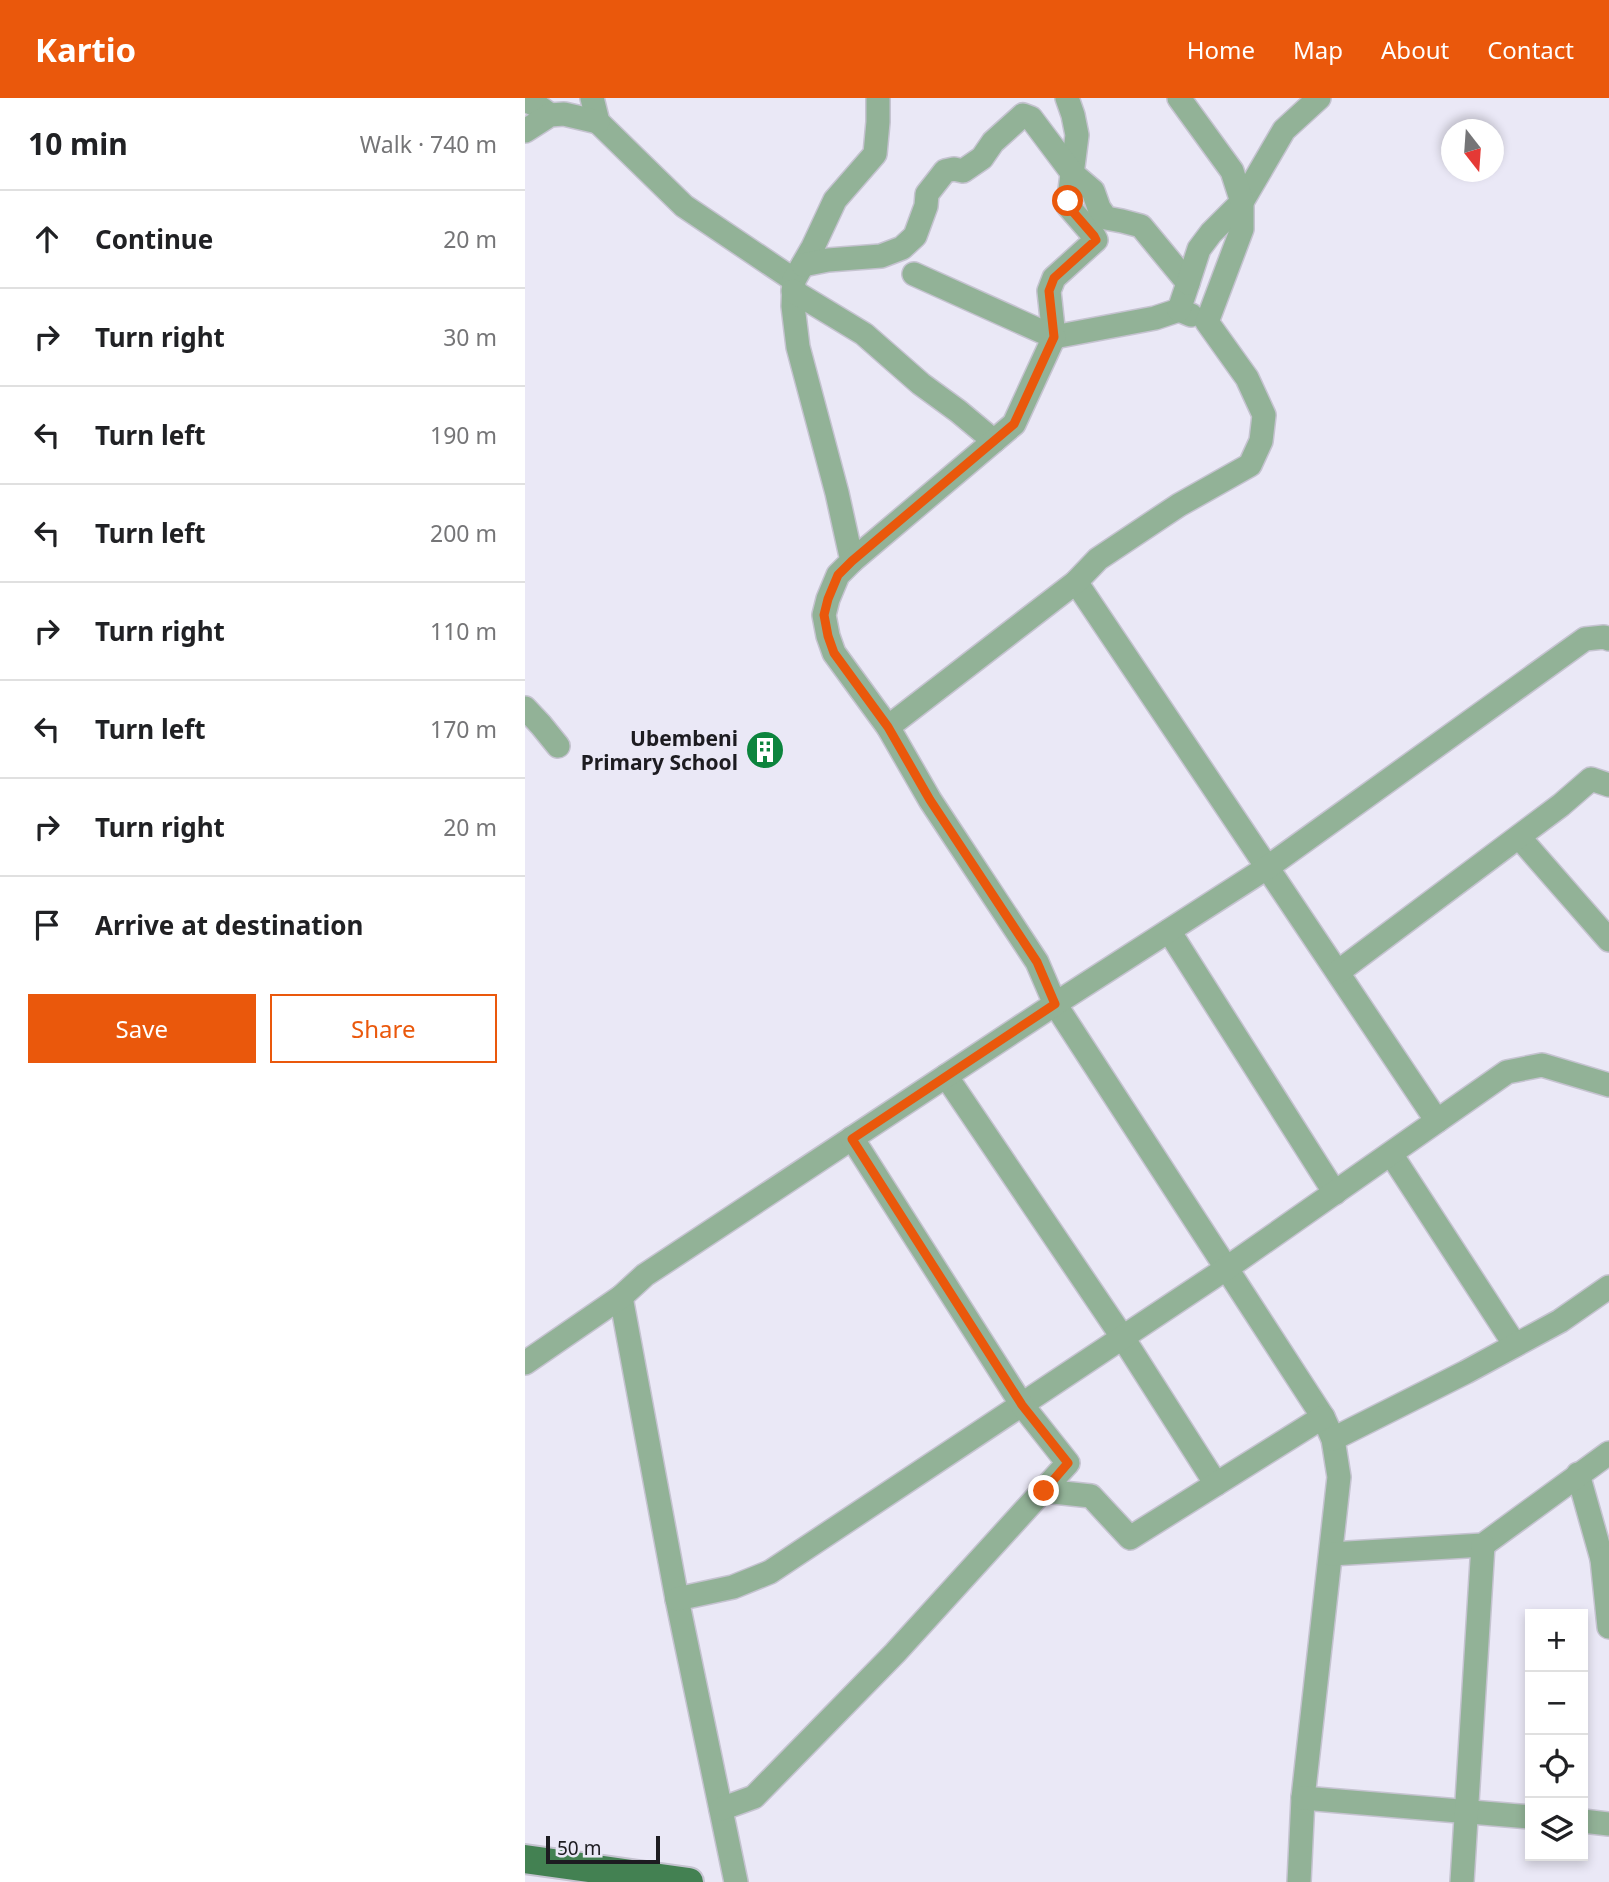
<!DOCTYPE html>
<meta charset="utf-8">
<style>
body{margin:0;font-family:"Noto Sans",sans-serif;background:#f2f2f2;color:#202124}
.controls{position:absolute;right:21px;bottom:21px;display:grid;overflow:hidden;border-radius:0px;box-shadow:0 4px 10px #0003}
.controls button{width:63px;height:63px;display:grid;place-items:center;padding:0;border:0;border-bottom:2px solid #e0e0e0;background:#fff;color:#202124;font:35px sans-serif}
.compass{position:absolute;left:916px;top:21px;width:63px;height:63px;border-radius:50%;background:#fff;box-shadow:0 4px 10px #0003;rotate:163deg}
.scale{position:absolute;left:21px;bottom:18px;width:114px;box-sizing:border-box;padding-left:7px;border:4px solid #1d1c21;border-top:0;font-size:19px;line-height:24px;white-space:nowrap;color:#1d1c21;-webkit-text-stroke:5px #eae8f6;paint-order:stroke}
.stop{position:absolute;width:21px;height:21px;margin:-16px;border:5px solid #ea580c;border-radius:50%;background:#fff}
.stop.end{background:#ea580c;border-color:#fff;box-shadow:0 2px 7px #0008}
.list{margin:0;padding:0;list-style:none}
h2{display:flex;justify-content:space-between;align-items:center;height:91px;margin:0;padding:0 28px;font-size:30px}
h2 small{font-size:23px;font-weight:400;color:#757577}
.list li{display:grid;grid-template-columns:46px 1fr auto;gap:21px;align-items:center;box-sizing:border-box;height:98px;padding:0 28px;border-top:2px solid #e0e0e0}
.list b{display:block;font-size:26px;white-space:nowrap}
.list em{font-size:23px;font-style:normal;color:#757577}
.actions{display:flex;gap:14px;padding:21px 28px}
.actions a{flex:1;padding:16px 0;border:2px solid #ea580c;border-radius:0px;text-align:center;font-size:24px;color:#ea580c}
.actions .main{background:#ea580c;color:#fff}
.icon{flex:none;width:38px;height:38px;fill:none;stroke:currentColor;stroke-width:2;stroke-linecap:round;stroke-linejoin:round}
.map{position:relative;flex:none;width:1084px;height:1784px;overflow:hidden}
header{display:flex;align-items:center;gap:42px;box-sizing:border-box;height:98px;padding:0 35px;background:#ea580c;color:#fff}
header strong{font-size:33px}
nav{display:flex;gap:38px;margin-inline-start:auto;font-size:24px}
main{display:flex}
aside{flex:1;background:#fff}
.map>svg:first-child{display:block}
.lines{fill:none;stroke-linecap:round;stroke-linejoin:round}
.minor-casing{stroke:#c5c3d0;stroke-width:26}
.major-casing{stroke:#c5c3d0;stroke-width:32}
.minor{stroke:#92b297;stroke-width:23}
.major{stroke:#438152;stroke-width:28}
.route{stroke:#ea580c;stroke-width:9}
.labels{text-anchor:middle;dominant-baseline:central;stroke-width:6;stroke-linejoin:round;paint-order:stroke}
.poi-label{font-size:21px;font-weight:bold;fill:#1d1c21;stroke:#eae8f6;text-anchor:end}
</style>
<header>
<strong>Kartio</strong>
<nav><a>Home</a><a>Map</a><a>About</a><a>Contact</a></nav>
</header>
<main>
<aside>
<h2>10 min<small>Walk · 740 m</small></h2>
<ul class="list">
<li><svg class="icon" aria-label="ahead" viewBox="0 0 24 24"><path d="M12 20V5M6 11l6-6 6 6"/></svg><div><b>Continue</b></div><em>20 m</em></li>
<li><svg class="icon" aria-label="right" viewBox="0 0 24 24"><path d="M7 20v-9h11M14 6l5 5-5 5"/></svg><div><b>Turn right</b></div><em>30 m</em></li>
<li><svg class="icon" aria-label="left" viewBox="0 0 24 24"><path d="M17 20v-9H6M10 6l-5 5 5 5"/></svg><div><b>Turn left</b></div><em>190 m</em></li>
<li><svg class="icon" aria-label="left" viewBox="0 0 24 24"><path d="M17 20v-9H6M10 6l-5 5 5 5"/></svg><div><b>Turn left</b></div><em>200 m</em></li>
<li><svg class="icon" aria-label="right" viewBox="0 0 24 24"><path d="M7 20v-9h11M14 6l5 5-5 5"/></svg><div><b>Turn right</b></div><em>110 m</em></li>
<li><svg class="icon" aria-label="left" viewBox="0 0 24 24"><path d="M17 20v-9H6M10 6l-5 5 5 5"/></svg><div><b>Turn left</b></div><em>170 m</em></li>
<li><svg class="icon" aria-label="right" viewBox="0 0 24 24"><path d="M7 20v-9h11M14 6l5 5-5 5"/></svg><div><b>Turn right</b></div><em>20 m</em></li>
<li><svg class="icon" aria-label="arrive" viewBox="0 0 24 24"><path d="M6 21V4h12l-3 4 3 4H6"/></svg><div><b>Arrive at destination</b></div></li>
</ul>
<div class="actions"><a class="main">Save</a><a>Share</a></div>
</aside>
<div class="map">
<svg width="1084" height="1784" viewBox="0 0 1084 1784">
<rect width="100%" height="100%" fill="#eae8f6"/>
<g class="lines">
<defs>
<g id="minor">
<polyline points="67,0 73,24 159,108 269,182"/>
<polyline points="353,0 353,24 350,56 310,102 288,149 269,182 268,208 273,249 312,395 327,463 313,477 303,501 299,517 303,538 309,555 363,629 405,702 512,864 530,906 798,1319 808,1341 814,1379 778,1700 774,1784"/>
<polyline points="542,0 548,17 552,37 543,108 569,138 571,142 529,180 524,193 529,239 630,220 654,212 666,217"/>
<polyline points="0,2 13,8 25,17"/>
<polyline points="0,33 25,17 39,16 73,24"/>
<polyline points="278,167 303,162 356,158 377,150 390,138 401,108 402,96 413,82 420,73 429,71 438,73 457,60 468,44 498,17 506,20 548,76 568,93 574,110 581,120 597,123 616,128 663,185 654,212"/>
<polyline points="663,185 674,151 686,135 717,104 759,32 794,0"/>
<polyline points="268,193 339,236 396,286 433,313 469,343"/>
<polyline points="327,463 489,326 529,239 389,176"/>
<polyline points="551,484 912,1023"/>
<polyline points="0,610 16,627 33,648"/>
<polyline points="363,629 551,484 573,461 654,407 725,367 736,343 739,317 722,280 682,224 717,131 717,104 707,73 654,0"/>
<polyline points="994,739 1084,842"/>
<polyline points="644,833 810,1095"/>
<polyline points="813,874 1036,707 1066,681 1084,687"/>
<polyline points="421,978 598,1240 691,1386"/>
<polyline points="866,1056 990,1247"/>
<polyline points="96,1199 152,1501 211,1784"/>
<polyline points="0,1265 96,1199 120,1177 530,906 743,769 1060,541 1079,539 1084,541"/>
<polyline points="808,1341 941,1274 1035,1223 1084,1189"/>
<polyline points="1053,1376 1077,1461"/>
<polyline points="519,1393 566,1398 605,1440 798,1319"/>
<polyline points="806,1456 958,1447 1084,1355"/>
<polyline points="1084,1459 1077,1461 1084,1529"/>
<polyline points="152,1501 208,1489 245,1474 702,1170 982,974 1017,967 1084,987"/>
<polyline points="778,1700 1005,1719"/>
<polyline points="196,1711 229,1699 370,1555 543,1365 497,1307 327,1040"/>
<polyline points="1058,1723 1084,1726"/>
<polyline points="937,1784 958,1447"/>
</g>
<polyline id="major" points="0,1761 164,1784"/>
</defs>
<!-- minor casing -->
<use href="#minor" class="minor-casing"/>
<!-- major casing -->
<use href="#major" class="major-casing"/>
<!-- minor -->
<use href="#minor" class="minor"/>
<!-- major -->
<use href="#major" class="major"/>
</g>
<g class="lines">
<!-- route -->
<polyline class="route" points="519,1393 543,1365 497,1307 327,1041 530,906 512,864 405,702 363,629 309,555 303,538 299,517 303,501 313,477 327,463 489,326 529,239 524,193 529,180 571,142 569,138 543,108 543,103"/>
</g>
<!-- icons -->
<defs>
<symbol id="building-disc" viewBox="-11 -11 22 22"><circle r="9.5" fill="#0c843d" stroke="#eae8f6"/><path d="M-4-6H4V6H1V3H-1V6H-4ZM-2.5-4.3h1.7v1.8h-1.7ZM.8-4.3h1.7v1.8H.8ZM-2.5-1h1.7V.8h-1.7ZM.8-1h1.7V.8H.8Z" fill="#fff"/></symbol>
</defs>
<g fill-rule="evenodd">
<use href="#building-disc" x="218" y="630" width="44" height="44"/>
</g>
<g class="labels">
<!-- poi labels -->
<g class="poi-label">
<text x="213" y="640">Ubembeni<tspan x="213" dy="24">Primary School</tspan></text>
</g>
</g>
</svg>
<div class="controls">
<button>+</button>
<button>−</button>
<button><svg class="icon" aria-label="locate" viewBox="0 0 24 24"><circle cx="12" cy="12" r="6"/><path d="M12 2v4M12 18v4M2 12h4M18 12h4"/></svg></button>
<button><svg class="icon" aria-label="layers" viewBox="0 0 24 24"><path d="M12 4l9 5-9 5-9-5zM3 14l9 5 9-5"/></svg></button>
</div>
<svg class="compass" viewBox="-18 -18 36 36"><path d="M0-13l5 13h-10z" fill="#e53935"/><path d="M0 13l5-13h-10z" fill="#757577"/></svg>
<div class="scale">50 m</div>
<div class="stop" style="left:543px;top:103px"></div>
<div class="stop end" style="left:519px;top:1393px"></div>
</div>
</main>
